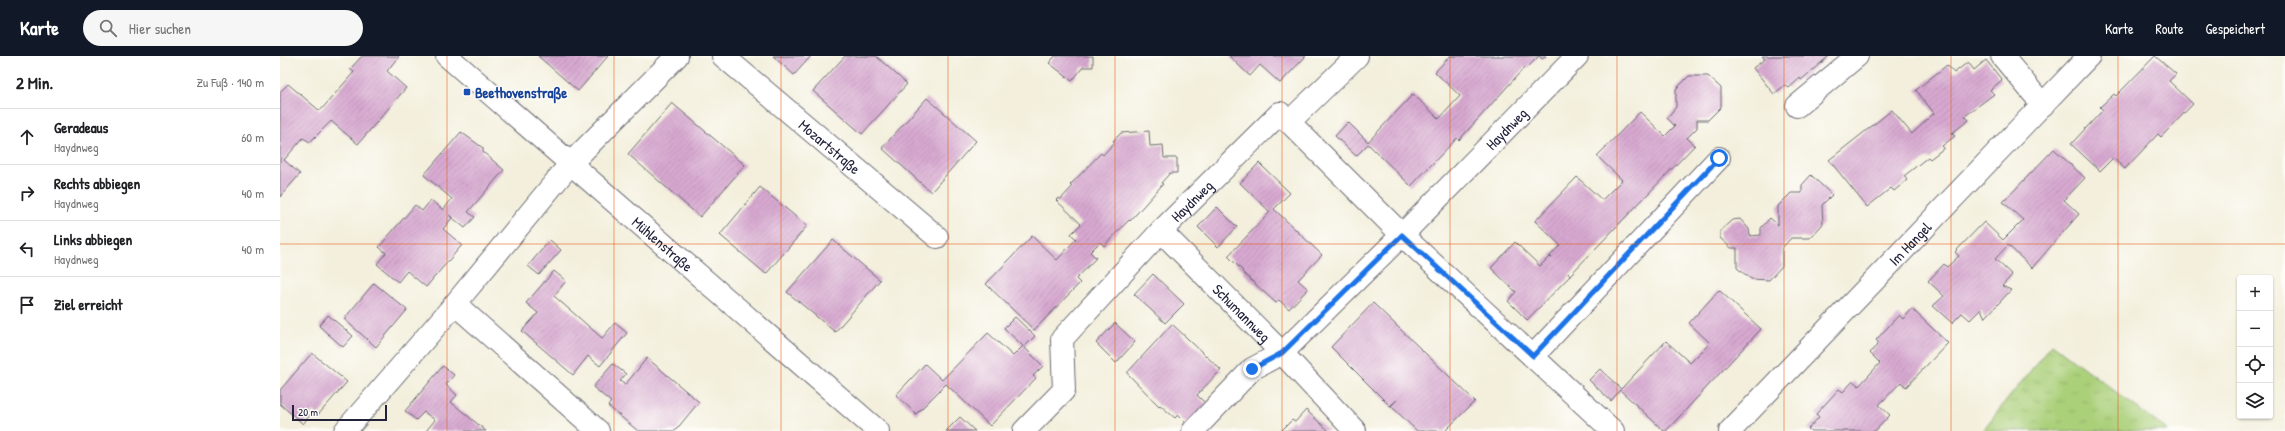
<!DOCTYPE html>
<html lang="de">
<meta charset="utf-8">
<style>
body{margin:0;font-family:"Patrick Hand",sans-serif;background:#f6f6f6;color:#202124}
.controls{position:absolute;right:12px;bottom:12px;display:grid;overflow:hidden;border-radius:4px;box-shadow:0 1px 3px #0004}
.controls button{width:36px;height:36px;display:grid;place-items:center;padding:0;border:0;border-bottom:1px solid #e0e0e0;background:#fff;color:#202124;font:20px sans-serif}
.scale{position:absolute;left:12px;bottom:10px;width:95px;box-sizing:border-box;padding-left:4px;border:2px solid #22223b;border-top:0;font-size:11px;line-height:14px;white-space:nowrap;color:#22223b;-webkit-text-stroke:3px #fdfcf7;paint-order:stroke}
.stop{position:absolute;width:12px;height:12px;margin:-9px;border:3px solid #1a73e8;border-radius:50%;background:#fff}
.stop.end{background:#1a73e8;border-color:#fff;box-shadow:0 1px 4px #0008}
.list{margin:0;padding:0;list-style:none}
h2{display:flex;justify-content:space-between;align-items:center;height:52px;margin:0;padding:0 16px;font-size:17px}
h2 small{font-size:13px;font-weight:400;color:#757577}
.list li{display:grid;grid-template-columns:26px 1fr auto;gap:12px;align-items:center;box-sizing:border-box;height:56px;padding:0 16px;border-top:1px solid #e0e0e0}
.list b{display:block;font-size:15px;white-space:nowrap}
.list p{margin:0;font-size:13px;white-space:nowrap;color:#757577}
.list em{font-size:13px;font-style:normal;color:#757577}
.icon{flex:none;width:22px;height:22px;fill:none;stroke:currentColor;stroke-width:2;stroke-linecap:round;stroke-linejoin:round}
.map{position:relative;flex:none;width:2005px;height:375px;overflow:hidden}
header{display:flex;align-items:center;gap:24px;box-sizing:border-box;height:56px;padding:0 20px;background:#111827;color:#fff}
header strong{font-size:19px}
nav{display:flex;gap:22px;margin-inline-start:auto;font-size:14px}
.search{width:280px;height:36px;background:#f6f6f6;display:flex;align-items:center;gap:10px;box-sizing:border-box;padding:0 14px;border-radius:22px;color:#757577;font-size:15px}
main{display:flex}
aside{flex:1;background:#fff}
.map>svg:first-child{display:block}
.grass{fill:url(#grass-tufts);stroke:#66795a}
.building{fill:url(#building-hatch)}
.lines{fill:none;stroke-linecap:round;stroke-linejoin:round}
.street-casing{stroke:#6b6a73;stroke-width:24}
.street{stroke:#fff;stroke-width:22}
.route{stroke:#1a73e8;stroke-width:5}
.grid{fill:none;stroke:#e8590c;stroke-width:1;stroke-opacity:0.55}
.transit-dot{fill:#1a4fb4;stroke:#fdfcf7;stroke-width:1.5}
.labels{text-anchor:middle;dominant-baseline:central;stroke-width:3;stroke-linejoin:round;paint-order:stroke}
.transit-label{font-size:15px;font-weight:bold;fill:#164399;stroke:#fdfcf7;text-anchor:start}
.street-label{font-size:15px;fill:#22223b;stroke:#fdfcf7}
</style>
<header>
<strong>Karte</strong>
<div class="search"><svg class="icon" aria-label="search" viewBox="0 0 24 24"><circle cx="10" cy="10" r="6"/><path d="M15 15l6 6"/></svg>Hier suchen</div>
<nav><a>Karte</a><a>Route</a><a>Gespeichert</a></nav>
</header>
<main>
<aside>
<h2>2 Min.<small>Zu Fuß · 140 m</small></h2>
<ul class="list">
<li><svg class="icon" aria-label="ahead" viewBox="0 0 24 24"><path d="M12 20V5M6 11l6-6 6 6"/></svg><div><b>Geradeaus</b><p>Haydnweg</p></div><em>60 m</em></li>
<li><svg class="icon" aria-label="right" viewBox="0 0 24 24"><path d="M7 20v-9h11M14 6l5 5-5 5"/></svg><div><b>Rechts abbiegen</b><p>Haydnweg</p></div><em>40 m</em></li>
<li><svg class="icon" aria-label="left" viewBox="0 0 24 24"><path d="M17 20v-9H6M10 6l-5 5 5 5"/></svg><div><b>Links abbiegen</b><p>Haydnweg</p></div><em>40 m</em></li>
<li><svg class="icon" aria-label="arrive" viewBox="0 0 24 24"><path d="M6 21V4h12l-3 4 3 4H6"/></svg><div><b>Ziel erreicht</b></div></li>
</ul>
</aside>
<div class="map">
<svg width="2005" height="375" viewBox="0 0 2005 375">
<defs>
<pattern id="grass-tufts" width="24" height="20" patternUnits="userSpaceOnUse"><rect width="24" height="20" fill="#abd07a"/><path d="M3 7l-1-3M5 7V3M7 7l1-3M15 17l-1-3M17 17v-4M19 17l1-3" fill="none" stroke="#93b26a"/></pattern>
<pattern id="building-hatch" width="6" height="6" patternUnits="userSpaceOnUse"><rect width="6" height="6" fill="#d7a8d0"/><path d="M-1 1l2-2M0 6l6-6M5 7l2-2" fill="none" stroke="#b890b4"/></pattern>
</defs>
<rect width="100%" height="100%" fill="#fdfcf7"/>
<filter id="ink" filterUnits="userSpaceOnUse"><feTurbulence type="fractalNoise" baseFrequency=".025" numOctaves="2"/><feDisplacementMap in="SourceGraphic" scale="8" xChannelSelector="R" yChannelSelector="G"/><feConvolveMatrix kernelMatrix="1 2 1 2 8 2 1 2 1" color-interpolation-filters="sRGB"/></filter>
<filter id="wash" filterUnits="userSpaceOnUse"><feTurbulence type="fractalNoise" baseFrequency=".012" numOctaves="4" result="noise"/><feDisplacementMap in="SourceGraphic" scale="16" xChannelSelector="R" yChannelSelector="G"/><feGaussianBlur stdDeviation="0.9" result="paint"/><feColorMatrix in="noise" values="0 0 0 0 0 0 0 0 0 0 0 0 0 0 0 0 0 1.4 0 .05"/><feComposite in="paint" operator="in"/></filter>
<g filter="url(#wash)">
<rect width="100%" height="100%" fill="#f3efdc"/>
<!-- grass -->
<polygon class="grass" points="1772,288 1888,375 1702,375"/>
<g id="blocks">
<!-- building -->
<g class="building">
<polygon points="82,0 119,0 107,15 126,32 78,88 51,65 30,86 23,82 4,104 20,118 0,141 0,36 8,28 40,55 74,16 70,13"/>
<polygon points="258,0 328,0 298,35"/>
<polygon points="493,0 531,0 514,19"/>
<polygon points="565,0 596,0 627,28 582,78 533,35"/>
<polygon points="775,0 813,0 813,11 803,11 792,25 769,7"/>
<polygon points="949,0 1026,0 1000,27 980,9 970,20"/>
<polygon points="1170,0 1266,0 1262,3 1259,0 1247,12 1245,11 1179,84 1177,82 1131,130 1088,88 1076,100 1055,80 1068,66 1088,86 1133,38 1159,63 1180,40 1155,16"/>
<polygon points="1482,0 1549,0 1521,24 1520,22 1509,32 1505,29 1494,38 1473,12 1485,3"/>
<polygon points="1875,0 1896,18 1889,25 1913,48 1881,81 1878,78 1845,113 1833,102 1820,115 1791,88 1823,54 1820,51 1834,38 1836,40"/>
<polygon points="1706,4 1722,24 1710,34 1714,38 1685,60 1689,64 1672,77 1675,80 1662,90 1664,92 1650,103 1648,101 1624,120 1627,124 1614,135 1611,132 1587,151 1549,104 1612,54 1632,78 1654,57 1636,34 1667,9 1674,17 1688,6 1694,14"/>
<polygon points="1409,20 1428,20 1441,32 1441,51 1428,64 1417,64 1417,72 1407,82 1415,89 1290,219 1288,217 1290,220 1247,264 1228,245 1236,236 1211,212 1235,186 1260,210 1269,201 1272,202 1270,200 1280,189 1255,165 1297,121 1322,144 1342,124 1317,100 1360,56 1385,80 1395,70 1387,62 1396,51 1396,33"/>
<polygon points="647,42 696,85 651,136 602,92"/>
<polygon points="392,47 465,109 420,161 348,98"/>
<polygon points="869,75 870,90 883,89 884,102 897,102 897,117 890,117 881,127 883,128 850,165 849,164 824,190 820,186 810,196 816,202 796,223 800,227 754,274 706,228 752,180 777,204 796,183 791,178 801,168 776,144 778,142 780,144 792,131 790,129 821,97 823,99 835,86 833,85 841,77"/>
<polygon points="181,76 203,92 203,96 224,114 188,156 195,161 185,172 169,159 172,162 163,173 182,189 146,231 127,215 118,226 97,208 106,197 99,191 135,149 142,155 151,144 163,154 172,143 144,119"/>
<polygon points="1774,93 1805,122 1784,144 1799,158 1752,212 1728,189 1715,203 1732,219 1722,230 1731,234 1705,262 1701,253 1690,264 1682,257 1672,267 1653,250 1664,240 1648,225 1664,208 1667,211 1679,200 1675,196 1704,166 1723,184 1743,164 1723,146"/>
<polygon points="979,107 1010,137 994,153 1042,199 1018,224 1028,233 1009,253 999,244 996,247 962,216 963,215 948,200 990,156 960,127"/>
<polygon points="1531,119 1552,139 1542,149 1543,168 1530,182 1511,182 1502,192 1502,210 1489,224 1471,223 1457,212 1457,192 1451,192 1440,182 1440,175 1452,164 1460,163 1469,173 1470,180 1481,179 1481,172 1490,162 1498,169 1498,150 1511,137 1522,137 1522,129"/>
<polygon points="480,131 527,170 486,218 440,179"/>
<polygon points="937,151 957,171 938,191 918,171"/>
<polygon points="270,184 281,194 259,219 248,210"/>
<polygon points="553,184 600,224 555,276 507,236"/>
<polygon points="274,215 286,225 274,240 322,282 335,267 347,277 320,310 308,300 293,319 242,275 258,257 246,247"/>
<polygon points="873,218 904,248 885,267 854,238"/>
<polygon points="94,227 127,254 96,291 64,263"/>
<polygon points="1439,234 1481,273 1386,375 1384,375 1340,334 1331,345 1309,324 1320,313 1341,333 1386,285 1410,307 1430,287 1409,267"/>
<polygon points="1093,247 1195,345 1165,375 1137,375 1111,350 1117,344 1110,350 1051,291"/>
<polygon points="1632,253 1668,287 1626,331 1621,326 1599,349 1610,359 1595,375 1531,375 1528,373 1539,361 1536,358 1559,333 1563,336 1573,325 1579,330 1600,307 1590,297 1599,287 1596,284 1619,259 1623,263"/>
<polygon points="48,259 73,280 63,291 39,270"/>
<polygon points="735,261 755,280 744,291 763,310 753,320 756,322 710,370 666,328 636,358 616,339 645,308 662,324 708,277 733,300 743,290 724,272"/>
<polygon points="835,267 855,286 836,307 816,287"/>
<polygon points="892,268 941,314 917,339 927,349 908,369 898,359 895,362 880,349 879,350 847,317"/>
<polygon points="32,297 67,326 38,359 33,355 23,368 0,348 0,334"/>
<polygon points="367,302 419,346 395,375 358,375 328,350 331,346 313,331 333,308 346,318 340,325 345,329"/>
<polygon points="163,310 174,319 166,329 177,339 171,346 206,375 146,375 155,364 144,356 136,364 125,355"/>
<polygon points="1026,354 1049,375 1001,375 1012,364 1015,366"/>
<polygon points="680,361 695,375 666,375"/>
</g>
</g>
</g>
<g filter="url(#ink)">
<use href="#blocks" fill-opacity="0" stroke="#6b6a73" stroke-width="1"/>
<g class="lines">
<defs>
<g id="street">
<path id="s1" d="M167 0 598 375"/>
<path id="s2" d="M443 0 657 181"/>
<polyline points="1722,0 1763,49"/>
<polyline points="1517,50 1577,0"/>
<polyline points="1009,66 1077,0"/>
<path id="s3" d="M881 175 1002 297 1075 375"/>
<polyline points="175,248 318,375"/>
<polyline points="1253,300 1439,102"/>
<polyline points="65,375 175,248 291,107 397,0"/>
<path id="s4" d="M744 375 784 334 782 283 881 175 1000 57 1122 179 1333 375"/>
<path id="s5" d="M913 375 972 313 1002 297 1122 179 1297 0"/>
<path id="s6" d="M1450 375 1809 0"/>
</g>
</defs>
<!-- street casing -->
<use href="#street" class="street-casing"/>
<!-- street -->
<use href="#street" class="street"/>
</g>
</g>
<g class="lines" filter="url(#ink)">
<!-- route -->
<polyline class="route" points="972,313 1002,297 1122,179 1253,300 1439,102"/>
</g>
<!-- grid -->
<path class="grid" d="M167 0V375M334 0V375M501 0V375M668 0V375M835 0V375M1002 0V375M1170 0V375M1337 0V375M1504 0V375M1671 0V375M1838 0V375M0 188H2005"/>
<!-- markers -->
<rect class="transit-dot" x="183" y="32" width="8" height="8" rx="2"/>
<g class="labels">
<!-- transit labels -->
<g class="transit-label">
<text x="195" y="36">Beethovenstraße</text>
</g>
<!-- street labels -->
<g class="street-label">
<text stroke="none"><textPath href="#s5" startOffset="437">Haydnweg</textPath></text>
<text stroke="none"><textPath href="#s2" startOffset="140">Mozartstraße</textPath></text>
<text stroke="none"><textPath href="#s4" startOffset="298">Haydnweg</textPath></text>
<text stroke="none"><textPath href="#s1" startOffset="286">Mühlenstraße</textPath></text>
<text stroke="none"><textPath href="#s6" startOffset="260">Im Hangel</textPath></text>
<text stroke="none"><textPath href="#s3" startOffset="115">Schumannweg</textPath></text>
</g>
</g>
</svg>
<div class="controls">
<button>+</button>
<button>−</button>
<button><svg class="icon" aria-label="locate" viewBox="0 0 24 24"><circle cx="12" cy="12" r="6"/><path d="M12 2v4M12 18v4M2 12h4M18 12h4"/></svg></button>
<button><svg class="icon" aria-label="layers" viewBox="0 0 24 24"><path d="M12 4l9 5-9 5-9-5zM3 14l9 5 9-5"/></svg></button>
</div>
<div class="scale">20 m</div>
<div class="stop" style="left:1439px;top:102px"></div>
<div class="stop end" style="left:972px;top:313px"></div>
</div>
</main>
